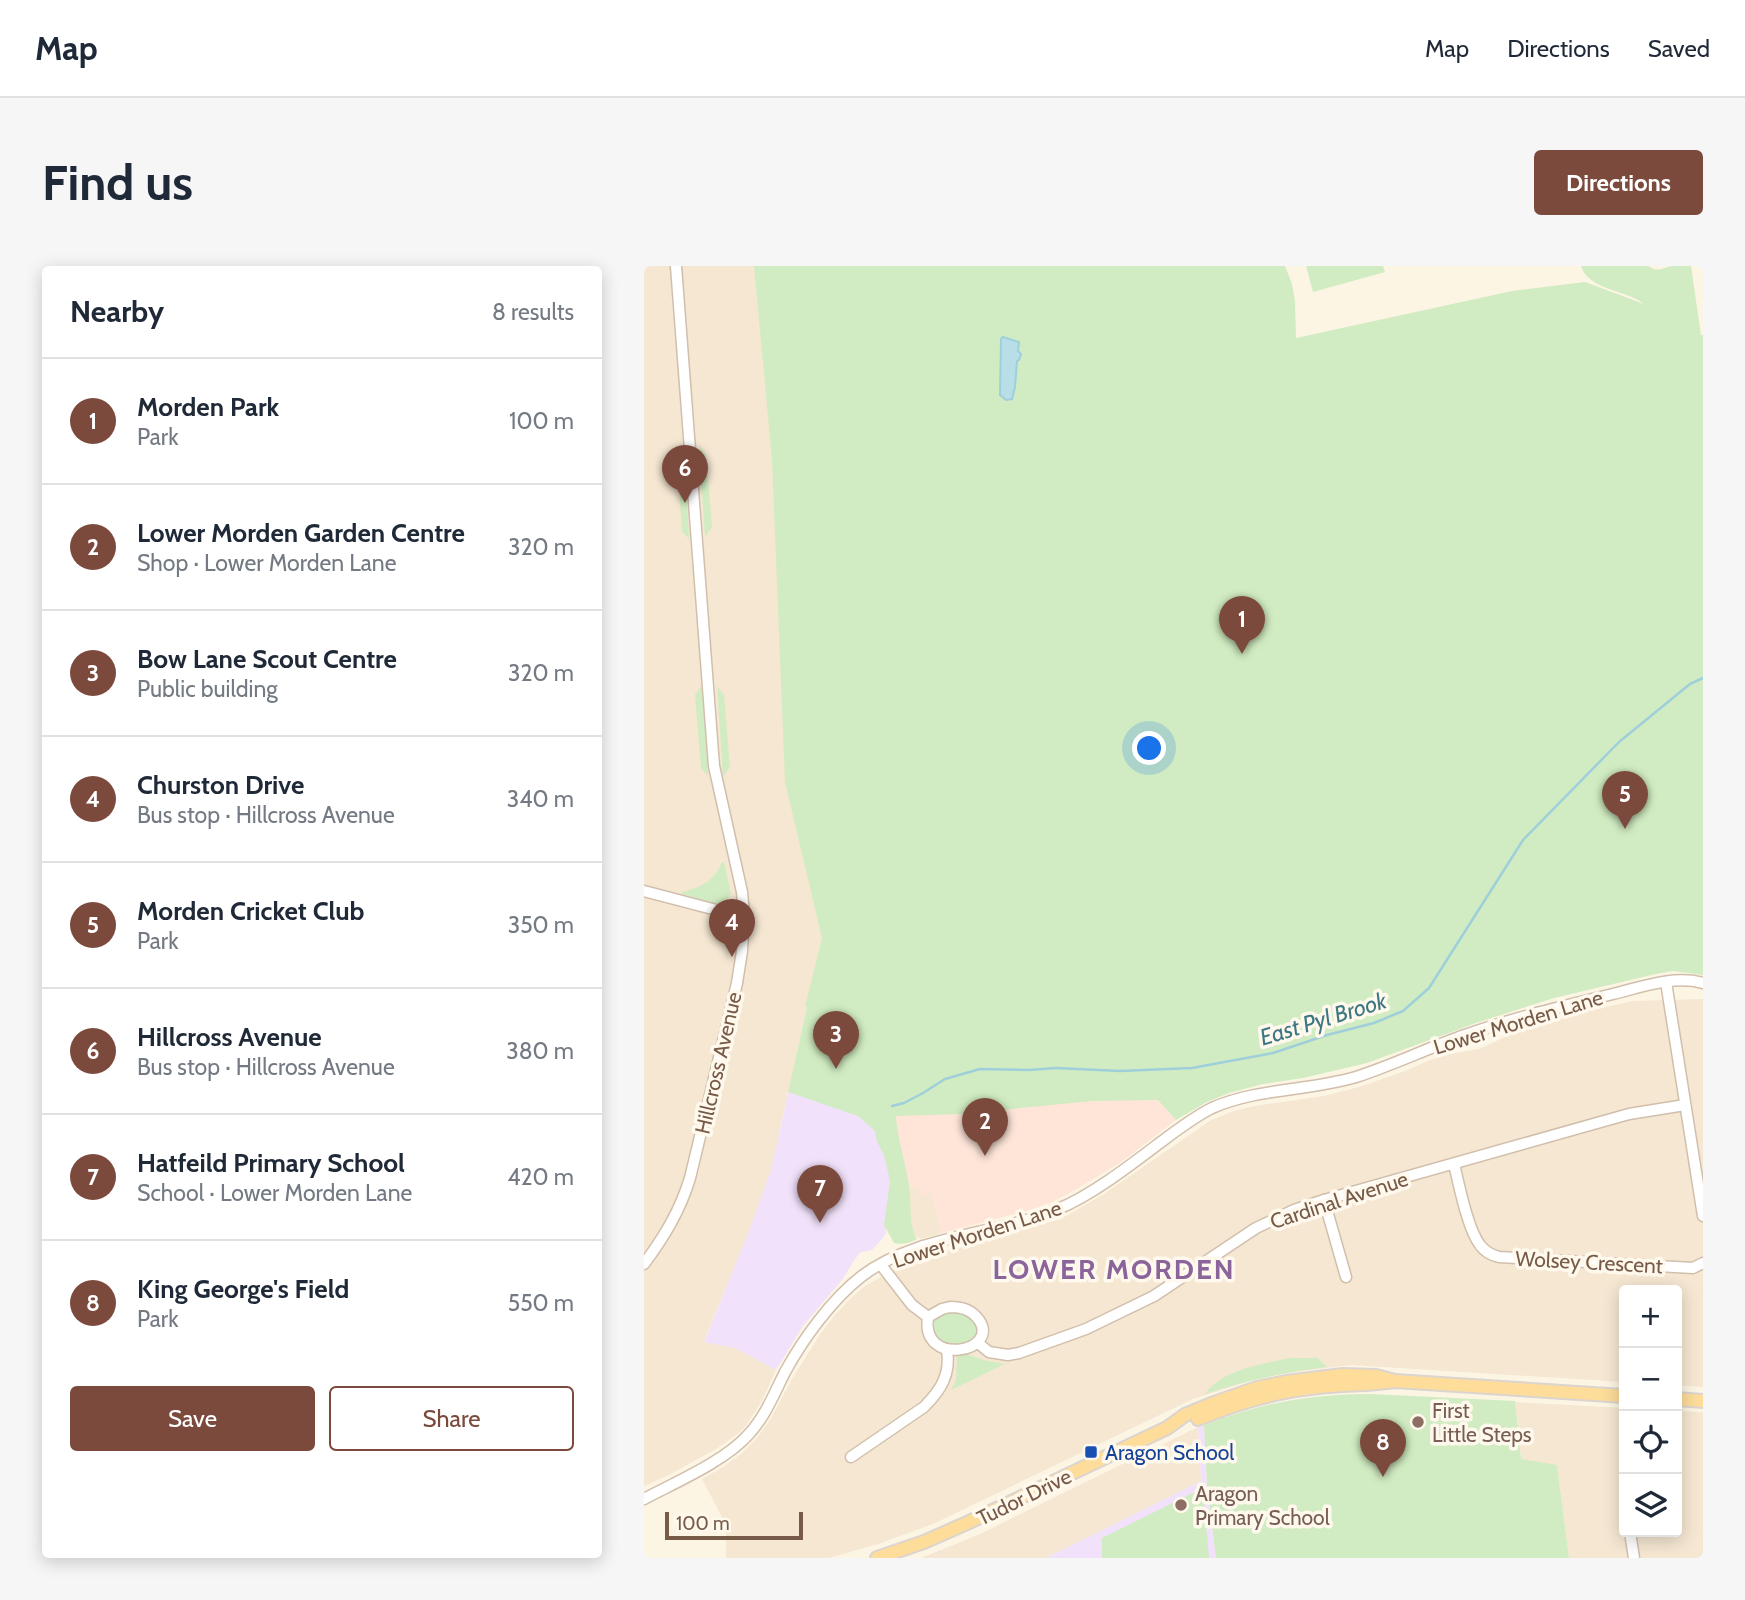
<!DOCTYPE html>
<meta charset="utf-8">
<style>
body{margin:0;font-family:Cabin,sans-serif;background:#f6f6f7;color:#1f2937}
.controls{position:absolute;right:21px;bottom:21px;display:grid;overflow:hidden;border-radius:7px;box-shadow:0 4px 18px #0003}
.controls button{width:63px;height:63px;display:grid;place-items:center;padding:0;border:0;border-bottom:2px solid #e0e1e3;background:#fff;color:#1f2937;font:35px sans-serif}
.scale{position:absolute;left:21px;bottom:18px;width:138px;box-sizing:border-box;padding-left:7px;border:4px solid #775b48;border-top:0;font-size:19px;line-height:24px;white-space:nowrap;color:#775b48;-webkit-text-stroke:5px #fff8ec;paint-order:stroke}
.you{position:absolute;left:506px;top:483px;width:24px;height:24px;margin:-18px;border:5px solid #fff;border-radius:50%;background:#1a73e8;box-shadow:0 0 0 10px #1a73e833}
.badge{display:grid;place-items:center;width:46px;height:46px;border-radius:50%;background:#7c493d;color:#fff;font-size:23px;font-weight:700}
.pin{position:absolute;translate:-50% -58px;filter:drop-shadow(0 2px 4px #0008)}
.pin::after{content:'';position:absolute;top:37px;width:24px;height:21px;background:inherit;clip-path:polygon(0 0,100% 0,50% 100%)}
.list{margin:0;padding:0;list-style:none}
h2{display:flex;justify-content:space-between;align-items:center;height:91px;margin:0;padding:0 28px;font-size:30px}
h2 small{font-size:23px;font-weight:400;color:#747a83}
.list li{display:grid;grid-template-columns:46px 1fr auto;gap:21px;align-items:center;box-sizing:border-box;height:126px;padding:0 28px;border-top:2px solid #e0e1e3}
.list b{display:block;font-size:26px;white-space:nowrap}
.list p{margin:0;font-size:23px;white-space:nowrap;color:#747a83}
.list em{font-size:23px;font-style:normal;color:#747a83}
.actions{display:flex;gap:14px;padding:21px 28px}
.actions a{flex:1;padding:16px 0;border:2px solid #7c493d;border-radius:7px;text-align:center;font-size:24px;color:#7c493d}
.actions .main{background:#7c493d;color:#fff}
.icon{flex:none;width:38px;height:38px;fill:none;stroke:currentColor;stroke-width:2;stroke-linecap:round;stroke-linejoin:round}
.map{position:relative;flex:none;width:1059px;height:1292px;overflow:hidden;border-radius:7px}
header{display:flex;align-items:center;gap:42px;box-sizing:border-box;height:98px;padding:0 35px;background:#fff;border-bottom:2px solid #e0e1e3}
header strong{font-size:33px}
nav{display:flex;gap:38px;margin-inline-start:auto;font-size:24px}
.intro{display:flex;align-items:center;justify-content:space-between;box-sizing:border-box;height:168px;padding:0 42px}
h1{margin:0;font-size:49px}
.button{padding:18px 32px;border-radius:7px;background:#7c493d;color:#fff;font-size:24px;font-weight:700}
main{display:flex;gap:42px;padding:0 42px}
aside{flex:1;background:#fff;border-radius:7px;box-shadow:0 4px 18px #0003}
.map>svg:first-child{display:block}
.residential{fill:#f5e7d2}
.commercial{fill:#fee5d8}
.education{fill:#f2e1fa}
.green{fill:#d1ecc2}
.water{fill:#b8dfe8;stroke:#9ecfda;stroke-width:2}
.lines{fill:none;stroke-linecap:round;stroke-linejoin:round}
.stream{stroke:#9ecfda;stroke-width:2.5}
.minor-casing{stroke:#d1bfac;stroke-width:13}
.major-casing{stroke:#dcd4cf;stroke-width:16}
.minor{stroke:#fff;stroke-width:10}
.major{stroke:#fedd9a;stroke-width:12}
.education-dot{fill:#8d6e63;stroke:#fff8ec;stroke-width:2.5}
.transit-dot{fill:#1a4fb4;stroke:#fff8ec;stroke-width:2.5}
.labels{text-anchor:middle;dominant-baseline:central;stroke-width:7;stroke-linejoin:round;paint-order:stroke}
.street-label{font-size:21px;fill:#775b48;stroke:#fff8ec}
.education-label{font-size:21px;fill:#785e54;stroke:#fff8ec;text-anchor:start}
.transit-label{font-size:21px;fill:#164399;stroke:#fff8ec;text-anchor:start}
.water-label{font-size:23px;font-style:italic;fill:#3e7784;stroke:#fff8ec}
.district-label{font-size:28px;font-weight:bold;letter-spacing:2px;fill:#8a649b;stroke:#fff8ec}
</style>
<header>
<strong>Map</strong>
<nav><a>Map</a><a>Directions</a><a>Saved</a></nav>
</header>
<div class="intro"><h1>Find us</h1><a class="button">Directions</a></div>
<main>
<aside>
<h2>Nearby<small>8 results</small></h2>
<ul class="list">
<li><span class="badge">1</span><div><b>Morden Park</b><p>Park</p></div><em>100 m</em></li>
<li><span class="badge">2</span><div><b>Lower Morden Garden Centre</b><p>Shop · Lower Morden Lane</p></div><em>320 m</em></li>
<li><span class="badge">3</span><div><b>Bow Lane Scout Centre</b><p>Public building</p></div><em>320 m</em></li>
<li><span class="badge">4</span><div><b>Churston Drive</b><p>Bus stop · Hillcross Avenue</p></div><em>340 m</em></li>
<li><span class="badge">5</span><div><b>Morden Cricket Club</b><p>Park</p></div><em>350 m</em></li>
<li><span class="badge">6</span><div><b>Hillcross Avenue</b><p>Bus stop · Hillcross Avenue</p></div><em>380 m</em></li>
<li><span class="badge">7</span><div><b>Hatfeild Primary School</b><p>School · Lower Morden Lane</p></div><em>420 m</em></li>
<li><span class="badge">8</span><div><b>King George's Field</b><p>Park</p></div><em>550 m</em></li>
</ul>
<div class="actions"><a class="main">Save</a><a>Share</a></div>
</aside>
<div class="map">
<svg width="1059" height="1292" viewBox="0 0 1059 1292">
<rect width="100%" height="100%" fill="#fdf5e4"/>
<!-- residential -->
<g class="residential">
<polygon points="0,0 113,0 178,672 127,904 103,970 60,1075 91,1082 132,1104 118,1135 103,1158 96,1166 74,1182 25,1209 0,1220"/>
<polygon points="1059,733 1059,1121 1033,1119 1033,1024 980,1024 980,1116 707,1099 643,1107 605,1115 549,1133 289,1258 234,1278 185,1292 82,1292 82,1259 58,1213 79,1201 97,1188 113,1172 126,1154 148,1113 175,1070 191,1049 209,1030 221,1020 251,1003 282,991 417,953 460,928 567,854 590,845 610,840 680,830 715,821 761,805 786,794 801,789 835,783 868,768 925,749 989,735"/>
<polygon points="275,919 287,927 298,967 276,973 269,968 264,932 265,922"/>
<polygon points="871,1136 980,1142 980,1266 1033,1266 1033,1145 1059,1146 1059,1292 925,1292 913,1200 877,1193"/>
<polygon points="554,1161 557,1215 402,1292 277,1292 336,1268"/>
</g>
<!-- commercial -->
<polygon class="commercial" points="515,832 533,853 476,897 424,928 406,937 382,945 298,967 287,927 278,929 275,919 265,922 250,849 448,834"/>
<!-- education -->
<g class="education">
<polygon points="146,819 231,844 249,921 246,948 242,966 239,972 228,984 217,986 211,993 198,1014 159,1060 132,1104 91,1082 60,1076 103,970 127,904"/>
<polygon points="560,1159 563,1219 572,1292 402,1292 557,1215 554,1161"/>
</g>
<!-- green -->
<g class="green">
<path d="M110 0H641L648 18 651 35 652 72 868 25 941 16 1000 38C983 24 944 24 937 0H1004C1015 7 1017 2 1028 0 1033 0 1041 0 1047 0L1057 69H1059V709L1029 705 1012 708 910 732 832 757 723 797 659 812 619 818 585 827 563 836 532 854 514 834 448 835 318 848 252 850C253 873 262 896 265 920 268 937 264 958 273 973 267 977 257 979 250 977L240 959 246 915 240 889 233 876 231 865 214 850 144 826 163 741 161 740 178 672 141 516 128 194Z"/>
<polygon points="662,0 739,0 741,6 669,26"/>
<polygon points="55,180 62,188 68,261 61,271"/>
<polygon points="39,182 40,183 45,273 38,265 33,192"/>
<polygon points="58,419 64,510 57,502 51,429"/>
<polygon points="73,420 80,429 86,501 79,511"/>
<path d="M78 596H80L87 627 81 637 73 638 38 628V626C58 621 70 615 78 596Z"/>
<path d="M314 1046C326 1048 334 1056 332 1069 303 1099 260 1050 314 1046Z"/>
<polygon points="321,1087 339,1094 361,1098 307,1124 312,1114 313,1090 318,1087"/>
<path d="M645 1092H674L683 1101C641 1106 602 1115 561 1128 579 1103 617 1099 645 1092Z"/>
<path d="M727 1128 871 1135 877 1193 913 1199 925 1292H572L563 1219 560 1159C616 1137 667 1128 727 1128Z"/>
<polygon points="559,1222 565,1292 458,1292 458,1272"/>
</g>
<!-- water -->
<polygon class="water" points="359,71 375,76 374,85 377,88 375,94 373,95 371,121 368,133 362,134 356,129 357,73"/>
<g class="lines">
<!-- stream -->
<polyline class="stream" points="248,840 260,837 279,827 301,813 336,803 385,804 412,802 476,805 548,802 629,787 683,769 730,757 759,745 785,722 879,574 975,476 1046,418 1059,412"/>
<defs>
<g id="minor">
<polyline points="0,625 80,646 100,648"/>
<polyline points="1022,716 1059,950"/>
<path d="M810 898C815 919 824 964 836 979 841 986 847 989 855 991L1049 1002 1059 997"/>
<polyline points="680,934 702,1011"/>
<path d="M0 998C20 971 36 945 46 912L93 717 98 685 100 648 98 626 70 500 32 0"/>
<polyline points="237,999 268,1039 284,1051"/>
<path d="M306 1041C317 1041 327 1043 335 1054 357 1086 276 1102 284 1051L298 1043Z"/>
<polyline points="334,1077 345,1086 364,1089 375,1087 442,1063 510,1030 612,962 650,944 680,934 985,848 1041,839"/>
<path d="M207 1191 280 1141C297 1124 307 1108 303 1084"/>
<path d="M0 1233C32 1216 81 1195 104 1169 121 1151 130 1128 141 1106 159 1073 188 1033 218 1010 271 969 353 969 414 943 448 929 488 898 517 876 533 864 550 851 568 842 613 822 665 825 712 811 749 799 784 782 821 769 869 752 919 740 969 728 997 721 1030 709 1059 717"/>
<polyline points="986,1266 990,1292"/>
</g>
<g id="major">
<polyline points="1033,1133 1059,1135"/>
<path d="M554 1153C592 1137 633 1125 675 1121 700 1118 725 1119 751 1115L980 1130"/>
<polyline points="233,1292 280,1276 323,1257 523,1162 541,1149 570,1137 613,1122 642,1116 699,1109 732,1110 751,1115"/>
</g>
</defs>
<!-- minor casing -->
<use href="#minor" class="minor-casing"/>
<!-- major casing -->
<use href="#major" class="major-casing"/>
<!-- minor -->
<use href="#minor" class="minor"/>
<!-- major -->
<use href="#major" class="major"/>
</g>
<!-- markers -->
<g class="education-dot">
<circle cx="774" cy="1156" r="7"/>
<circle cx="537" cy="1239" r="7"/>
</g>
<rect class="transit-dot" x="440" y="1179" width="14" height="14" rx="3.5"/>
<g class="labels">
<!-- street labels -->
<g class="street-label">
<text transform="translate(874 756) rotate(-17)">Lower Morden Lane</text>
<text transform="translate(74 797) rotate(-77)">Hillcross Avenue</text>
<text transform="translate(695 934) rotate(-18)">Cardinal Avenue</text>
<text transform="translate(333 968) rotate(-18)">Lower Morden Lane</text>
<text transform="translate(945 996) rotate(3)">Wolsey Crescent</text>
<text transform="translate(380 1231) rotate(-26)">Tudor Drive</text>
</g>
<!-- education labels -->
<g class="education-label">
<text x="788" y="1144">First<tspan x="788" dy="24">Little Steps</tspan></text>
<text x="551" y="1227">Aragon<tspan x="551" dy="24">Primary School</tspan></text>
</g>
<!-- transit labels -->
<g class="transit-label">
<text x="461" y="1186">Aragon School</text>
</g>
<!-- water labels -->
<g class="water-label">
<text transform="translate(679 753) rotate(-17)">East Pyl Brook</text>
</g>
<!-- district labels -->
<g class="district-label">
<text x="470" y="1003">LOWER MORDEN</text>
</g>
</g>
</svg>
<div class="controls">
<button>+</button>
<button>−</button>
<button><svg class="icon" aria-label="locate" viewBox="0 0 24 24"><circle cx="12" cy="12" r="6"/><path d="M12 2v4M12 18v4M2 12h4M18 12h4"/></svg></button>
<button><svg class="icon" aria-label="layers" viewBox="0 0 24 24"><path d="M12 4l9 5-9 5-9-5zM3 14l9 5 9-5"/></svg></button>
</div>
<div class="scale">100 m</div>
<div class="you"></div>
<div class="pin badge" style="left:598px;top:388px">1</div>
<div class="pin badge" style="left:341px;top:890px">2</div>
<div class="pin badge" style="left:192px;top:803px">3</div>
<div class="pin badge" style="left:88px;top:691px">4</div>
<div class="pin badge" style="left:981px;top:563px">5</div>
<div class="pin badge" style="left:41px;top:237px">6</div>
<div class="pin badge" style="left:176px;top:957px">7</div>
<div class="pin badge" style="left:739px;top:1211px">8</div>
</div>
</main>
